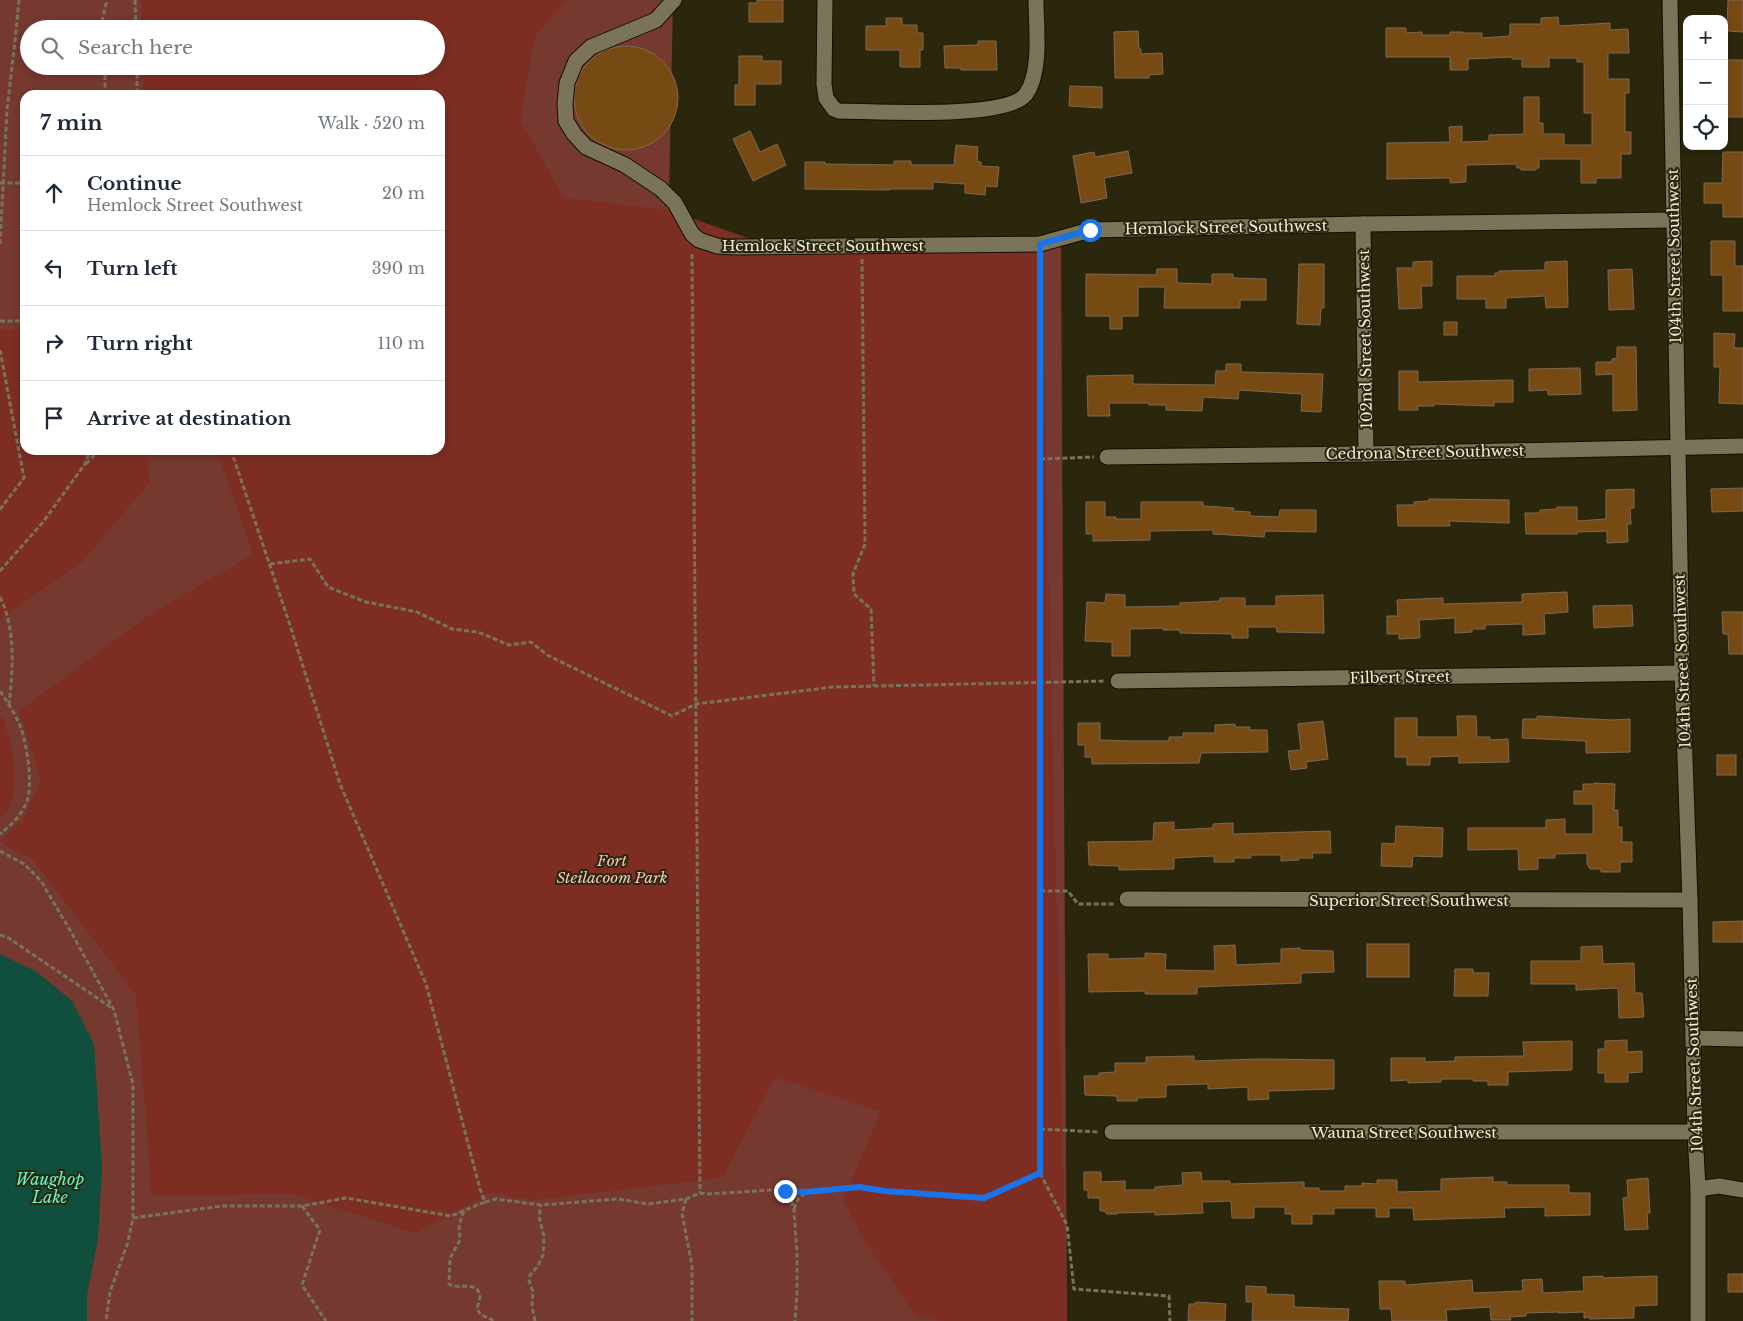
<!DOCTYPE html>
<meta charset="utf-8">
<style>
body{margin:0;font-family:"Libre Baskerville",serif;background:#f2f2f3;color:#1f2937}
.controls{position:absolute;right:15px;top:15px;display:grid;overflow:hidden;border-radius:10px;box-shadow:0 2px 8px #0003}
.controls button{width:45px;height:45px;display:grid;place-items:center;padding:0;border:0;border-bottom:1px solid #e0e1e3;background:#fff;color:#1f2937;font:25px sans-serif}
.stop{position:absolute;width:15px;height:15px;margin:-11px;border:4px solid #1a73e8;border-radius:50%;background:#fff}
.stop.end{background:#1a73e8;border-color:#fff;box-shadow:0 1px 5px #0008}
.list{margin:0;padding:0;list-style:none}
h2{display:flex;justify-content:space-between;align-items:center;height:65px;margin:0;padding:0 20px;font-size:21px}
h2 small{font-size:16px;font-weight:400;color:#747a83}
.list li{display:grid;grid-template-columns:32px 1fr auto;gap:15px;align-items:center;box-sizing:border-box;height:75px;padding:0 20px;border-top:1px solid #e0e1e3}
.list b{display:block;font-size:19px;white-space:nowrap}
.list p{margin:0;font-size:16px;white-space:nowrap;color:#747a83}
.list em{font-size:16px;font-style:normal;color:#747a83}
.icon{flex:none;width:28px;height:28px;fill:none;stroke:currentColor;stroke-width:2;stroke-linecap:round;stroke-linejoin:round}
.map{position:relative;flex:none;width:1743px;height:1321px;overflow:hidden}
.search{position:absolute;background:#fff;box-shadow:0 2px 8px #0003;left:20px;top:20px;width:425px;height:55px;display:flex;align-items:center;gap:12px;box-sizing:border-box;padding:0 18px;border-radius:28px;color:#747a83;font-size:19px}
.panel{position:absolute;background:#fff;box-shadow:0 2px 8px #0003;left:20px;top:90px;width:425px;height:365px;border-radius:15px}
.map>svg:first-child{display:block}
.green{fill:#75392f;fill-rule:evenodd}
.forest{fill:#7e2d23}
.water{fill:#104e3d}
.building{fill:#784a13;stroke:#7e6854}
.lines{fill:none;stroke-linecap:round;stroke-linejoin:round}
.minor-casing{stroke:#140f00;stroke-width:17}
.path{stroke:#77735d;stroke-width:3;stroke-dasharray:5 2.5;stroke-linecap:butt}
.minor{stroke:#7a7559;stroke-width:15}
.route{stroke:#1a73e8;stroke-width:6}
.labels{text-anchor:middle;dominant-baseline:central;stroke-width:4;stroke-linejoin:round;paint-order:stroke}
.street-label{font-size:15px;fill:#efecdd;stroke:#2b270c}
.park-label{font-size:15px;font-style:italic;fill:#f8c7be;stroke:#2b270c}
.water-label{font-size:16px;font-style:italic;fill:#63f9cc;stroke:#2b270c}
</style>
<div class="map">
<svg width="1743" height="1321" viewBox="0 0 1743 1321">
<rect width="100%" height="100%" fill="#2b270c"/>
<!-- green -->
<path class="green" d="M0 0H673L668 246H1061L1067 1321H0ZM29 29H436V66H29ZM25 95H440V450H25Z"/>
<!-- forest -->
<g class="forest">
<polygon points="141,0 566,0 535,36 520,120 564,198 669,210 773,247 1040,244 1067,1321 942,1321 915,1315 862,1237 843,1200 881,1112 775,1077 722,1178 533,1200 490,1193 415,1233 292,1194 152,1196 136,995 34,861 0,841 23,820 41,780 19,711 148,616 253,554 217,450 440,450 440,95 144,95 143,66 436,66 436,29 142,29"/>
<polygon points="0,330 25,330 25,450 146,450 150,482 82,562 0,619"/>
<path d="M3 717C11 746 27 795 0 819V718Z"/>
</g>
<!-- water -->
<polygon class="water" points="0,954 37,972 72,1001 94,1044 102,1168 98,1239 87,1295 87,1321 0,1321"/>
<!-- building -->
<g class="building">
<polygon points="757,0 783,0 783,22 749,22 749,3 757,3"/>
<polygon points="1728,0 1743,0 1743,32 1727,31"/>
<polygon points="1558,17 1559,26 1610,23 1610,30 1628,29 1629,53 1608,53 1608,79 1629,79 1629,93 1625,93 1625,132 1631,132 1631,154 1621,154 1621,178 1596,178 1596,183 1581,183 1581,159 1539,159 1539,168 1536,168 1536,170 1521,170 1521,168 1517,168 1516,164 1466,165 1466,182 1450,183 1450,178 1387,179 1387,143 1450,142 1449,127 1462,126 1462,142 1489,141 1489,135 1524,134 1524,97 1539,97 1539,123 1543,123 1543,134 1564,134 1564,145 1592,145 1592,113 1584,113 1584,62 1577,62 1577,58 1549,58 1549,67 1522,67 1522,59 1512,59 1512,57 1468,59 1468,70 1450,70 1450,57 1386,57 1386,28 1406,28 1406,33 1422,32 1422,35 1450,35 1450,32 1463,32 1463,33 1482,33 1482,38 1510,36 1510,24 1541,24 1541,18"/>
<polygon points="886,18 902,18 902,25 917,25 917,33 923,33 923,50 920,50 920,67 900,67 900,50 866,50 866,26 886,26"/>
<polygon points="1138,31 1139,49 1141,49 1141,54 1162,53 1163,74 1149,75 1149,78 1115,78 1114,32"/>
<polygon points="978,41 996,41 997,70 961,70 961,68 945,68 944,46 978,45"/>
<circle cx="626" cy="98" r="52"/>
<polygon points="739,56 762,56 762,61 781,61 781,84 755,84 755,105 735,105 735,85 739,85"/>
<rect x="1724" y="60" width="19" height="57"/>
<polygon points="1070,86 1102,87 1102,108 1069,106"/>
<polygon points="750,131 760,152 777,144 786,165 753,181 733,139"/>
<polygon points="956,145 978,147 977,161 981,162 981,166 999,167 997,187 986,186 985,195 965,193 965,184 933,182 933,189 890,189 890,190 805,189 805,162 825,162 825,164 894,165 894,161 911,161 911,165 954,165"/>
<polygon points="1128,151 1132,173 1104,178 1107,198 1081,203 1073,156 1094,152 1095,157"/>
<polygon points="1723,152 1743,152 1743,217 1723,217 1723,203 1704,203 1704,183 1722,183"/>
<polygon points="1711,241 1735,241 1735,266 1743,266 1743,311 1723,311 1723,275 1711,275"/>
<polygon points="1432,261 1432,286 1421,286 1422,308 1399,309 1397,268 1413,268 1413,262"/>
<polygon points="1567,261 1568,307 1546,308 1545,296 1506,298 1506,308 1486,308 1486,299 1457,299 1457,276 1495,276 1495,273 1499,273 1499,271 1545,270 1545,262"/>
<polygon points="1299,264 1324,264 1324,308 1321,308 1320,325 1297,324"/>
<polygon points="1157,269 1177,269 1177,283 1212,284 1212,274 1233,274 1233,278 1266,279 1266,300 1240,300 1240,308 1164,308 1165,287 1138,287 1138,316 1122,316 1122,329 1110,329 1110,316 1086,316 1086,274 1156,275"/>
<polygon points="1632,269 1634,309 1609,310 1608,270"/>
<rect x="1444" y="322" width="13" height="13"/>
<polygon points="1714,333 1735,334 1734,348 1743,348 1743,404 1719,403 1720,367 1714,367"/>
<polygon points="1617,347 1636,347 1637,410 1613,411 1613,374 1596,375 1596,362 1612,362 1612,359 1617,358"/>
<polygon points="1226,364 1241,364 1241,372 1323,374 1321,412 1301,411 1302,394 1239,390 1238,399 1203,397 1202,411 1166,410 1166,405 1149,405 1149,403 1109,403 1110,416 1088,416 1087,376 1133,375 1133,384 1215,385 1216,371 1226,371"/>
<polygon points="1580,368 1581,394 1548,395 1548,390 1529,391 1529,369"/>
<polygon points="1399,371 1418,371 1418,382 1513,380 1513,402 1494,402 1494,406 1434,404 1434,406 1418,406 1418,410 1399,410"/>
<polygon points="1743,488 1743,511 1712,512 1711,489"/>
<polygon points="1634,489 1634,508 1630,508 1631,524 1627,524 1628,542 1607,543 1607,531 1577,532 1577,534 1526,534 1525,513 1540,513 1540,510 1557,509 1557,507 1577,507 1577,521 1606,519 1606,490"/>
<polygon points="1429,499 1509,500 1509,523 1449,521 1450,526 1398,526 1397,505 1414,505 1414,502 1429,501"/>
<polygon points="1086,502 1105,502 1105,517 1116,517 1116,519 1141,519 1141,502 1203,502 1203,506 1234,508 1233,511 1250,512 1250,516 1279,517 1280,510 1316,510 1316,532 1265,531 1264,537 1213,534 1213,530 1150,531 1150,540 1093,541 1093,534 1086,534"/>
<polygon points="1567,592 1568,612 1544,614 1545,634 1523,635 1523,624 1485,625 1485,629 1472,629 1472,632 1455,633 1455,618 1419,620 1420,638 1399,639 1399,634 1387,634 1387,616 1398,616 1397,600 1443,598 1443,604 1522,602 1522,594"/>
<polygon points="1106,594 1125,595 1125,607 1180,606 1180,603 1220,601 1220,598 1245,598 1245,606 1276,606 1276,596 1323,595 1324,633 1277,632 1276,627 1248,627 1248,638 1232,638 1232,634 1180,633 1180,630 1163,630 1163,628 1130,629 1130,656 1112,656 1112,642 1085,641 1087,602 1105,603"/>
<polygon points="1632,605 1633,626 1594,628 1593,606"/>
<polygon points="1722,612 1743,612 1743,654 1729,654 1728,634 1723,634"/>
<polygon points="1457,716 1476,716 1477,737 1490,737 1490,740 1508,739 1509,762 1459,763 1459,756 1430,757 1430,765 1407,765 1407,757 1395,757 1395,718 1417,718 1417,737 1458,737"/>
<polygon points="1537,716 1612,720 1630,719 1630,752 1586,753 1586,741 1522,738 1523,719 1537,719"/>
<polygon points="1323,721 1328,759 1306,762 1307,768 1291,770 1288,751 1301,750 1298,724"/>
<polygon points="1078,723 1100,723 1100,740 1132,741 1169,741 1169,737 1183,737 1183,733 1215,733 1215,725 1235,724 1235,727 1250,727 1250,730 1267,730 1268,752 1201,753 1199,763 1092,764 1092,757 1085,757 1085,745 1078,745"/>
<rect x="1717" y="755" width="19" height="20"/>
<polygon points="1594,783 1615,784 1614,810 1618,810 1618,827 1622,827 1622,842 1632,842 1632,862 1620,862 1620,872 1601,872 1601,869 1590,869 1587,864 1587,853 1555,854 1555,858 1538,858 1538,869 1519,870 1518,849 1468,850 1468,828 1546,828 1546,820 1565,819 1565,834 1593,834 1593,804 1574,804 1574,791 1583,791 1583,784 1594,784"/>
<polygon points="1174,822 1174,830 1213,828 1213,824 1233,823 1233,834 1330,831 1331,853 1312,853 1313,858 1299,858 1299,860 1281,861 1281,855 1251,855 1251,858 1234,858 1234,862 1214,862 1214,856 1174,858 1174,869 1119,870 1119,866 1089,865 1088,842 1153,841 1154,823"/>
<polygon points="1396,826 1443,828 1442,857 1413,856 1412,867 1381,866 1382,843 1395,844"/>
<polygon points="1743,921 1743,942 1713,942 1713,922"/>
<rect x="1367" y="944" width="42" height="33"/>
<polygon points="1235,945 1236,965 1281,963 1281,949 1300,948 1300,950 1333,951 1334,972 1301,973 1301,983 1197,987 1197,994 1145,994 1145,991 1089,992 1088,954 1108,954 1108,959 1145,958 1145,953 1166,954 1165,970 1215,971 1214,946"/>
<polygon points="1602,946 1603,964 1634,963 1635,993 1642,993 1644,1017 1619,1018 1618,988 1576,990 1576,984 1531,984 1531,961 1581,961 1581,947"/>
<polygon points="1455,969 1473,969 1473,973 1489,973 1488,996 1454,996"/>
<polygon points="1627,1040 1627,1052 1642,1051 1642,1072 1628,1073 1628,1082 1605,1082 1605,1073 1598,1073 1598,1049 1605,1049 1605,1041"/>
<polygon points="1572,1041 1572,1070 1508,1072 1508,1085 1488,1085 1488,1081 1473,1081 1473,1079 1441,1079 1441,1082 1408,1083 1408,1080 1391,1081 1391,1058 1425,1058 1425,1062 1455,1061 1455,1057 1524,1056 1523,1042"/>
<polygon points="1194,1056 1194,1061 1262,1059 1334,1060 1334,1089 1268,1091 1269,1099 1248,1100 1248,1087 1208,1089 1208,1084 1166,1085 1166,1097 1137,1098 1137,1101 1117,1101 1117,1096 1085,1095 1084,1076 1099,1076 1099,1073 1115,1072 1115,1063 1146,1063 1146,1057"/>
<polygon points="1084,1172 1101,1172 1101,1182 1125,1181 1125,1190 1155,1190 1155,1187 1183,1185 1182,1173 1201,1172 1202,1181 1230,1181 1230,1184 1304,1182 1304,1188 1319,1188 1319,1191 1345,1191 1345,1186 1362,1186 1362,1183 1377,1184 1377,1180 1397,1180 1397,1192 1441,1191 1441,1179 1493,1177 1493,1182 1507,1182 1507,1185 1569,1185 1569,1193 1590,1193 1590,1215 1545,1216 1545,1207 1504,1208 1505,1217 1414,1220 1413,1208 1389,1208 1389,1217 1376,1217 1376,1208 1334,1208 1334,1214 1312,1214 1312,1224 1292,1224 1292,1214 1285,1214 1285,1207 1254,1207 1254,1218 1232,1218 1231,1201 1202,1202 1203,1213 1155,1215 1155,1212 1118,1213 1117,1214 1107,1214 1104,1211 1100,1211 1100,1198 1088,1198 1088,1190 1084,1190"/>
<polygon points="1648,1178 1650,1213 1647,1213 1648,1229 1625,1230 1623,1198 1628,1197 1627,1180"/>
<rect x="1728" y="1274" width="15" height="18"/>
<polygon points="1603,1276 1603,1278 1657,1276 1657,1305 1634,1306 1634,1318 1590,1319 1590,1317 1584,1318 1584,1312 1558,1313 1558,1312 1526,1313 1526,1316 1510,1317 1511,1320 1491,1320 1490,1307 1446,1310 1447,1321 1392,1321 1391,1309 1380,1309 1379,1281 1405,1281 1405,1285 1472,1280 1473,1293 1523,1291 1522,1280 1542,1279 1543,1293 1584,1291 1583,1277"/>
<polygon points="1246,1286 1266,1287 1266,1294 1294,1295 1294,1307 1349,1309 1348,1321 1252,1321 1253,1302 1246,1302"/>
<polygon points="1196,1302 1226,1304 1225,1321 1188,1321 1189,1304 1195,1304"/>
</g>
<g class="lines">
<defs>
<g id="minor">
<polyline points="674,0 656,20 591,47 576,61 567,83 565,104 566,121 574,134 586,147 625,165 661,189 675,203 692,234 699,240 717,246 737,247 1040,244 1090,230 1363,224 1674,220"/>
<path d="M825 0 824 84 826 98 834 109 839 111C873 111 1008 120 1026 94 1042 71 1036 27 1036 0"/>
<polyline points="1670,0 1682,673 1690,900 1695,1132 1698,1189 1698,1321"/>
<polyline points="1363,224 1366,454"/>
<polyline points="1107,457 1366,454 1743,446"/>
<polyline points="1118,681 1682,673"/>
<polyline points="1127,899 1690,900"/>
<polyline points="1693,1038 1743,1039"/>
<polyline points="1112,1132 1695,1132"/>
<polyline points="1698,1189 1719,1186 1743,1190"/>
</g>
</defs>
<!-- minor casing -->
<use href="#minor" class="minor-casing"/>
<!-- path -->
<g class="path">
<polyline points="135,0 136,29"/>
<polyline points="100,29 107,0"/>
<polyline points="137,66 137,95"/>
<polyline points="105,95 105,66"/>
<polyline points="0,183 25,183"/>
<polyline points="0,244 7,110 15,41 19,0"/>
<polyline points="692,254 700,1193"/>
<polyline points="862,259 865,544 853,574 854,594 871,609 874,686"/>
<polyline points="0,321 17,321 25,319"/>
<polyline points="0,350 24,478 1,508 0,512"/>
<polyline points="231,450 290,625 340,784 426,984 480,1189 485,1202 496,1199 541,1205 618,1199 648,1204 686,1199 700,1193 708,1194 772,1190 785,1191 791,1199 794,1210 797,1253 797,1292 795,1321"/>
<polyline points="1040,459 1094,457"/>
<polyline points="86,464 99,450"/>
<polyline points="270,564 310,559 328,587 366,602 417,612 452,629 478,632 509,645 531,642 547,655 672,716 696,704 833,687 1105,681"/>
<polyline points="0,571 43,522 85,464 90,450"/>
<path d="M0 597C16 629 13 670 9 704"/>
<path d="M0 691C8 703 16 715 21 728 27 746 33 784 27 801 22 815 11 825 0 834"/>
<polyline points="0,851 24,864 41,881 71,932 114,1010 133,1084 133,1218 128,1242 110,1292 106,1321"/>
<polyline points="1040,891 1068,891 1078,904 1114,904"/>
<polyline points="0,935 7,937 112,1008"/>
<polyline points="1040,1129 1099,1132"/>
<polyline points="1040,1173 1067,1225 1074,1289 1169,1296 1170,1321"/>
<polyline points="785,1191 806,1192 859,1187 885,1191 984,1198 1040,1173 1040,257"/>
<polyline points="686,1199 682,1213 692,1266 692,1321"/>
<polyline points="302,1206 320,1230 302,1285 326,1321"/>
<polyline points="794,1209 798,1199 806,1192"/>
<path d="M464 1211 459 1225 460 1240 450 1258 449 1284C459 1290 469 1282 478 1290L480 1297 477 1309 481 1315 495 1321"/>
<polyline points="133,1218 222,1206 302,1206 346,1198 451,1216 485,1202"/>
<polyline points="535,1321 532,1306 533,1292 529,1281 530,1275 538,1266 543,1255 544,1236 539,1217 541,1205"/>
</g>
<!-- minor -->
<use href="#minor" class="minor"/>
</g>
<g class="lines">
<!-- route -->
<polyline class="route" points="785,1191 806,1192 859,1187 885,1191 984,1198 1040,1173 1040,244 1090,230"/>
</g>
<g class="labels">
<!-- street labels -->
<g class="street-label">
<text transform="translate(1226 227) rotate(-1)">Hemlock Street Southwest</text>
<text x="823" y="245">Hemlock Street Southwest</text>
<text transform="translate(1674 256) rotate(-91)">104th Street Southwest</text>
<text transform="translate(1365 339) rotate(-91)">102nd Street Southwest</text>
<text transform="translate(1425 452) rotate(-1)">Cedrona Street Southwest</text>
<text transform="translate(1682 661) rotate(-92)">104th Street Southwest</text>
<text transform="translate(1400 677) rotate(-1)">Filbert Street</text>
<text x="1409" y="900">Superior Street Southwest</text>
<text transform="translate(1694 1065) rotate(-92)">104th Street Southwest</text>
<text x="1404" y="1132">Wauna Street Southwest</text>
</g>
<!-- park labels -->
<g class="park-label">
<text x="612" y="860">Fort<tspan x="612" dy="17">Steilacoom Park</tspan></text>
</g>
<!-- water labels -->
<g class="water-label">
<text x="50" y="1179">Waughop<tspan x="50" dy="18">Lake</tspan></text>
</g>
</g>
</svg>
<div class="controls">
<button>+</button>
<button>−</button>
<button><svg class="icon" aria-label="locate" viewBox="0 0 24 24"><circle cx="12" cy="12" r="6"/><path d="M12 2v4M12 18v4M2 12h4M18 12h4"/></svg></button>
</div>
<div class="stop" style="left:1090px;top:230px"></div>
<div class="stop end" style="left:785px;top:1191px"></div>
<div class="search"><svg class="icon" aria-label="search" viewBox="0 0 24 24"><circle cx="10" cy="10" r="6"/><path d="M15 15l6 6"/></svg>Search here</div>
<section class="panel">
<h2>7 min<small>Walk · 520 m</small></h2>
<ul class="list">
<li><svg class="icon" aria-label="ahead" viewBox="0 0 24 24"><path d="M12 20V5M6 11l6-6 6 6"/></svg><div><b>Continue</b><p>Hemlock Street Southwest</p></div><em>20 m</em></li>
<li><svg class="icon" aria-label="left" viewBox="0 0 24 24"><path d="M17 20v-9H6M10 6l-5 5 5 5"/></svg><div><b>Turn left</b></div><em>390 m</em></li>
<li><svg class="icon" aria-label="right" viewBox="0 0 24 24"><path d="M7 20v-9h11M14 6l5 5-5 5"/></svg><div><b>Turn right</b></div><em>110 m</em></li>
<li><svg class="icon" aria-label="arrive" viewBox="0 0 24 24"><path d="M6 21V4h12l-3 4 3 4H6"/></svg><div><b>Arrive at destination</b></div></li>
</ul>
</section>
</div>
